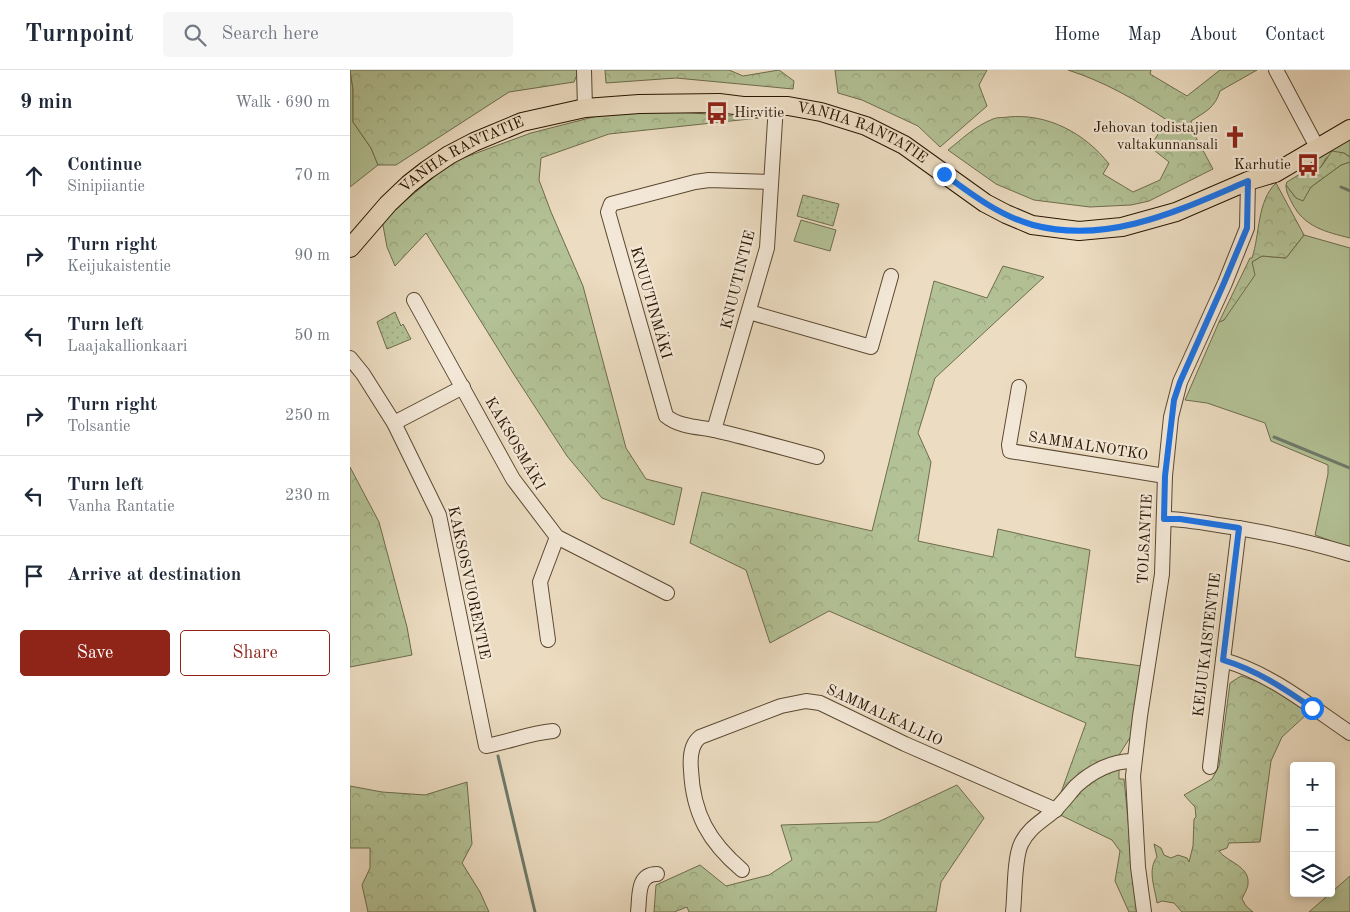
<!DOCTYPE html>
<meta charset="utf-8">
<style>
body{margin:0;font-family:"Old Standard TT",serif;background:#f6f6f7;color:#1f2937}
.controls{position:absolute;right:15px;bottom:15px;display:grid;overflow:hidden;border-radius:5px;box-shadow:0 2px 8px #0003}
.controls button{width:45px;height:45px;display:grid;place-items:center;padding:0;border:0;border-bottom:1px solid #e0e1e3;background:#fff;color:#1f2937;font:25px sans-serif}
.stop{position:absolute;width:15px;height:15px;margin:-11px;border:4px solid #1a73e8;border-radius:50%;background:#fff}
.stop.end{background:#1a73e8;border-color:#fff;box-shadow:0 1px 5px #0008}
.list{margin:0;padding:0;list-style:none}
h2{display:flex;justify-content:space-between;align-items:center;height:65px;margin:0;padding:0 20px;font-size:21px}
h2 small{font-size:16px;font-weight:400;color:#747a83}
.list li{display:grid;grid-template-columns:32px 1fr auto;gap:15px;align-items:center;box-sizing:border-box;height:80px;padding:0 20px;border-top:1px solid #e0e1e3}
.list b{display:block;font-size:19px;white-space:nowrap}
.list p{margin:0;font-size:16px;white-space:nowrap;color:#747a83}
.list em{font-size:16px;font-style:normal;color:#747a83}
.actions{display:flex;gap:10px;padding:15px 20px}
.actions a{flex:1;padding:11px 0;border:1px solid #8f2418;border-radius:5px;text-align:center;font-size:18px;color:#8f2418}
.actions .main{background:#8f2418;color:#fff}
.icon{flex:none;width:28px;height:28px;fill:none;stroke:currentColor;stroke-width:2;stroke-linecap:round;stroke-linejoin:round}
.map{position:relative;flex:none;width:1000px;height:842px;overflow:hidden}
header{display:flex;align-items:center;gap:30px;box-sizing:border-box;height:70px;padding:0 25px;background:#fff;border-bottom:1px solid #e0e1e3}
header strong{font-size:24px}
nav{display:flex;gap:28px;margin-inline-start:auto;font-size:18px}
.search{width:350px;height:45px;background:#f6f6f7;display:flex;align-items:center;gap:12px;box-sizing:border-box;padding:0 18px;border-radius:5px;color:#747a83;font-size:19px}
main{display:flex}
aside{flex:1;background:#fff}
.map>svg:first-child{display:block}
.green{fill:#b3c296;stroke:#6e6c4c}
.forest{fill:url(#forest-crowns);stroke:#6e6c4c}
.park{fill:url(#park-dots);stroke:#6e6c4c}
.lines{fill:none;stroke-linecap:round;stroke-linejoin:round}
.stream{stroke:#6d7a6a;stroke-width:3}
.minor-casing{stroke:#5a4831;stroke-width:16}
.major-casing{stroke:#2a1601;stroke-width:20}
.minor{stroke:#f3e8d7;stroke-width:14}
.major{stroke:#ecdcc1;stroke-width:18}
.route{stroke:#1a73e8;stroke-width:6}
.labels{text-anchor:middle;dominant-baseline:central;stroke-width:4.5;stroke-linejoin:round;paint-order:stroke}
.poi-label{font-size:15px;fill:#2a1601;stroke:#f3e8d7;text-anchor:end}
.street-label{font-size:15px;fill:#2a1601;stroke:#f3e8d7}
</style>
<header>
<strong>Turnpoint</strong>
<div class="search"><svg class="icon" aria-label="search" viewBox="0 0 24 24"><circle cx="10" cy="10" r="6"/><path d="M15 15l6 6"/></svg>Search here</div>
<nav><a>Home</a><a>Map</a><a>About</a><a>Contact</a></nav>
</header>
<main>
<aside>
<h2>9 min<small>Walk · 690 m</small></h2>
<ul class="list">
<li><svg class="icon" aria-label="ahead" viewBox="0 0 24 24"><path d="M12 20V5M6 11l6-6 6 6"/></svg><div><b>Continue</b><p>Sinipiiantie</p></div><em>70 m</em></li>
<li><svg class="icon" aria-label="right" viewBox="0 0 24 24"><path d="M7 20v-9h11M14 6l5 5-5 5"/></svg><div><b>Turn right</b><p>Keijukaistentie</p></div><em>90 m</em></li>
<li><svg class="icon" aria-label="left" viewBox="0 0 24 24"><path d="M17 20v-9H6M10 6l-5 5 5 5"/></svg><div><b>Turn left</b><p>Laajakallionkaari</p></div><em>50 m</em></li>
<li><svg class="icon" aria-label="right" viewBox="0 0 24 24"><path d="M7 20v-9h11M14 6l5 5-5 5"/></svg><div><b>Turn right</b><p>Tolsantie</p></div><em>250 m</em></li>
<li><svg class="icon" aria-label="left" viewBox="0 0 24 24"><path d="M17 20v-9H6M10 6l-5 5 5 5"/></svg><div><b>Turn left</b><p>Vanha Rantatie</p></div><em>230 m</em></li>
<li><svg class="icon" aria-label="arrive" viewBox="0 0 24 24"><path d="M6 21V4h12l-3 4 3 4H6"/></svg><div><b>Arrive at destination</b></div></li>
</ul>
<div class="actions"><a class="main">Save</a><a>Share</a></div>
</aside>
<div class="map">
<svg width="1000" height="842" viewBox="0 0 1000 842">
<defs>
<pattern id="forest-crowns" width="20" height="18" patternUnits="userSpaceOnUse" patternTransform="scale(1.25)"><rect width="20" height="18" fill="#b3c296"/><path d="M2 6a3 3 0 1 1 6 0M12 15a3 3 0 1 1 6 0" fill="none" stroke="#9aa680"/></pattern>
<pattern id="park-dots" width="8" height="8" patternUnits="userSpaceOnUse" patternTransform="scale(1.25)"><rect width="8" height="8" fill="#b3c296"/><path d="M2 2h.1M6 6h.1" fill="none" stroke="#9aa680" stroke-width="1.8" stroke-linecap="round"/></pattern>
</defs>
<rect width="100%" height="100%" fill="#ecdcc1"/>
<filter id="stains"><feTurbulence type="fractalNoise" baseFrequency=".004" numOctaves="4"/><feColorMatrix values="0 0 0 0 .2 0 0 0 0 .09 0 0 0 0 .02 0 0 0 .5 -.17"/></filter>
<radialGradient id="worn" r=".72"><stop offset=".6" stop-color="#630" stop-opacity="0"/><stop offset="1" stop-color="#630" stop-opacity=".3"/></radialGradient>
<!-- green -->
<g class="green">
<polygon points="0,0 3,19 3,52 21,78 28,95 0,117"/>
<polygon points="1000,65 1000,87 994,83 976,88 971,97 963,103 953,102 965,97 971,82"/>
<path d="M1000 92V168C976 162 954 157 942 133 939 127 936 122 936 115L946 128 991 95Z"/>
<polygon points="451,150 486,160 480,181 444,171"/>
<polygon points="954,165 1000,178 1000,478 965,465 978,404 978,395 921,371 915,353 857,333 835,330 869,252 874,250 902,192 912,186 936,188"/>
<polygon points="1000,806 1000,842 959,842"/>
</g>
<!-- forest -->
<g class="forest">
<polygon points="0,0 229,0 224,12 159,22 46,95 28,95 21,78 3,52 3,19"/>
<polygon points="255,0 379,0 393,6 429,0 444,11 443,19 326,8 256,13"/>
<polygon points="485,0 637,0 629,15 637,36 590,77 568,56 512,30 488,23"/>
<path d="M718 0H801L800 4 837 26 870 0H907L870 21C865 38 855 42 841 51L842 60 863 99 799 131 781 135 740 137 684 130 646 114 598 80C612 69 625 56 643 49 647 47 653 48 658 47 697 43 735 63 759 94L753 104 783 122 810 110 819 92 800 77 817 50C784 29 755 12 718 0Z"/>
<polygon points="317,41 409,48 259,64 191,88 189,110 201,142 233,216 276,378 296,409 332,418 324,455 252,428 217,386 163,303 76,163 45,196 37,177 32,150 102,92 181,63 255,44"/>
<polygon points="982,81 994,83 1000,87 1000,92 991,95 961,117 953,131 946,128 936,115 937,112 953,102 963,103 971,97"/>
<path d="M926 113 954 165 936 188 912 186 902 192 905 205 874 250 869 252 900 188H902C910 164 907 131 926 113Z"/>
<polygon points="653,196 694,207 585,308 568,363 581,392 568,471 643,487 648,459 740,480 725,587 792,596 781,666 769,685 769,709 774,709 787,842 779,842 765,811 770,781 762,770 704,742 736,653 479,541 420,573 396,500 340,473 352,422 522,461 584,211 637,228"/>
<polygon points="0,397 29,452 57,557 62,585 0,597"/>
<path d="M891 606C913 614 948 620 957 644L932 667 921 691 910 772 879 773 877 778 869 781C877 792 900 796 898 814 898 818 894 824 892 829L896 836 903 842H832L824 833 812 831 807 833C805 818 797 800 807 787L804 774 811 778 814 785 821 788 828 785 837 788 839 792 843 776 844 749 846 747 845 737 834 725 862 709 869 696 880 613Z"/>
<polygon points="117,712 122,774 112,793 130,822 139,842 18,842 12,815 20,798 20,778 0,778 0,716 32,722 75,725"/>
<polygon points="607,715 634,748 591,812 586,842 339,842 337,837 324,842 304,842 306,815 350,795 376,816 419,805 442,790 431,755 528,752"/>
</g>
<!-- park -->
<g class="park">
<polygon points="453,125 489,134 483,156 447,146"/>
<polygon points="45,242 51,256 53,254 61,269 37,279 27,252"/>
</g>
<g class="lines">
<!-- stream -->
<g class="stream">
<polyline points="991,117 1000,121"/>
<polyline points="924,367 1000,398"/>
<polyline points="148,686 185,842"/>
</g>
<defs>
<g id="minor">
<polyline points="234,0 235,38"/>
<polyline points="926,0 967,77"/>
<path d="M420 112 359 110 345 112 261 134 258 142 316 346C329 357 349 357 364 360 399 368 433 378 467 387"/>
<polyline points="64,230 163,409 207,467 317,523"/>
<polyline points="399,242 521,277 541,206"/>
<path d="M0 288 13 304 44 353 89 445 136 676C159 672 179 663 203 661"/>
<polyline points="669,317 659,375 660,381 815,406"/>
<polyline points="44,353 113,317"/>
<polyline points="364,360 417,178 426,35"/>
<path d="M814 449C833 449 850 452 868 455 913 461 956 471 1000 484"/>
<polyline points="198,570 190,512 207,467"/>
<path d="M873 590C920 603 960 636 1000 663"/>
<polyline points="860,697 889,458"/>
<path d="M392 800C359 772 343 744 341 700 340 689 341 674 350 667L431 636 456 631 470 633 555 674 706 740"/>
<path d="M288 842C290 828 286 804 307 804"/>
<path d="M663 842C665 824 664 789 671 774 679 757 693 751 706 739 713 732 719 724 726 716 741 702 763 690 784 691"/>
<polyline points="794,842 788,797 783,706 790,646 812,504 815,406 821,347 830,312 875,213 897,158 898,111"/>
</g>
<g id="major">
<path id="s1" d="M0 178 38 134 59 114 77 100 99 85 124 72 172 52 235 38 289 34 369 33 393 36H438L471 42 516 56 554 75 635 133 656 144 682 155 729 161 772 157 826 142 898 111 925 103 1000 59"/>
</g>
</defs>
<!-- minor casing -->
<use href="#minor" class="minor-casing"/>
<!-- major casing -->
<use href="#major" class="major-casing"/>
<!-- minor -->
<use href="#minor" class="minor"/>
<!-- major -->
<use href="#major" class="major"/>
</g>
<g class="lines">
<!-- route -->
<path class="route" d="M594 104C621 124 650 146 683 155 759 175 830 140 898 111L897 158 874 213 830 312 824 330 815 406 814 449H830L889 458 873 590C906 600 934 618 962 638"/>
</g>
<!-- icons -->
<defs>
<symbol id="bus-bare" viewBox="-9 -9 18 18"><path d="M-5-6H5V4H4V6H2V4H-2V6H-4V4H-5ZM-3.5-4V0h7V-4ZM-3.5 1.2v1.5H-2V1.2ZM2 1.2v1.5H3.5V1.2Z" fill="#8f2418" stroke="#f3e8d7" stroke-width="2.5" paint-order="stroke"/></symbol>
<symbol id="church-bare" viewBox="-9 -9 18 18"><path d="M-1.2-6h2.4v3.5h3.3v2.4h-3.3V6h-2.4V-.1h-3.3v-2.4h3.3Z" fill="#8f2418" stroke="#f3e8d7" stroke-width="2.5" paint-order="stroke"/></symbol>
</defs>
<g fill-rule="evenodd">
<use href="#bus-bare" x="351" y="27" width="32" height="32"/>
<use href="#church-bare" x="869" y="51" width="32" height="32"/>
<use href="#bus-bare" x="942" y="79" width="32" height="32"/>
</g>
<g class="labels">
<!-- poi labels -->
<g class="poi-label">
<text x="384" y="43" text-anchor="start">Hirvitie</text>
<text x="868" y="58">Jehovan todistajien<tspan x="868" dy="17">valtakunnansali</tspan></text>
<text x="941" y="95">Karhutie</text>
</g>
<!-- street labels -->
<g class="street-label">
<text stroke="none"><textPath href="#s1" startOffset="564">VANHA RANTATIE</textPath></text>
<text stroke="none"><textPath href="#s1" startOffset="148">VANHA RANTATIE</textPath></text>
<text transform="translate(389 210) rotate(-76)">KNUUTINTIE</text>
<text transform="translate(300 233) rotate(74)">KNUUTINMÄKI</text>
<text transform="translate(164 374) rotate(60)">KAKSOSMÄKI</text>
<text transform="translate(738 377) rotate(9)">SAMMALNOTKO</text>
<text transform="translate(796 469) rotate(-87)">TOLSANTIE</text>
<text transform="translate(118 513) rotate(78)">KAKSOSVUORENTIE</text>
<text transform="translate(858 575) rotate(-83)">KEIJUKAISTENTIE</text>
<text transform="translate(534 646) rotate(25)">SAMMALKALLIO</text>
</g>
</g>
<rect width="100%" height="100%" filter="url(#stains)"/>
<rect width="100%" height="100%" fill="url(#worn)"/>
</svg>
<div class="controls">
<button>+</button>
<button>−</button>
<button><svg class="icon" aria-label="layers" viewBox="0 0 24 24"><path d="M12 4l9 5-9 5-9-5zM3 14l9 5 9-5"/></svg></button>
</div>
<div class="stop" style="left:962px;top:638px"></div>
<div class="stop end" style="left:594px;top:104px"></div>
</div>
</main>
